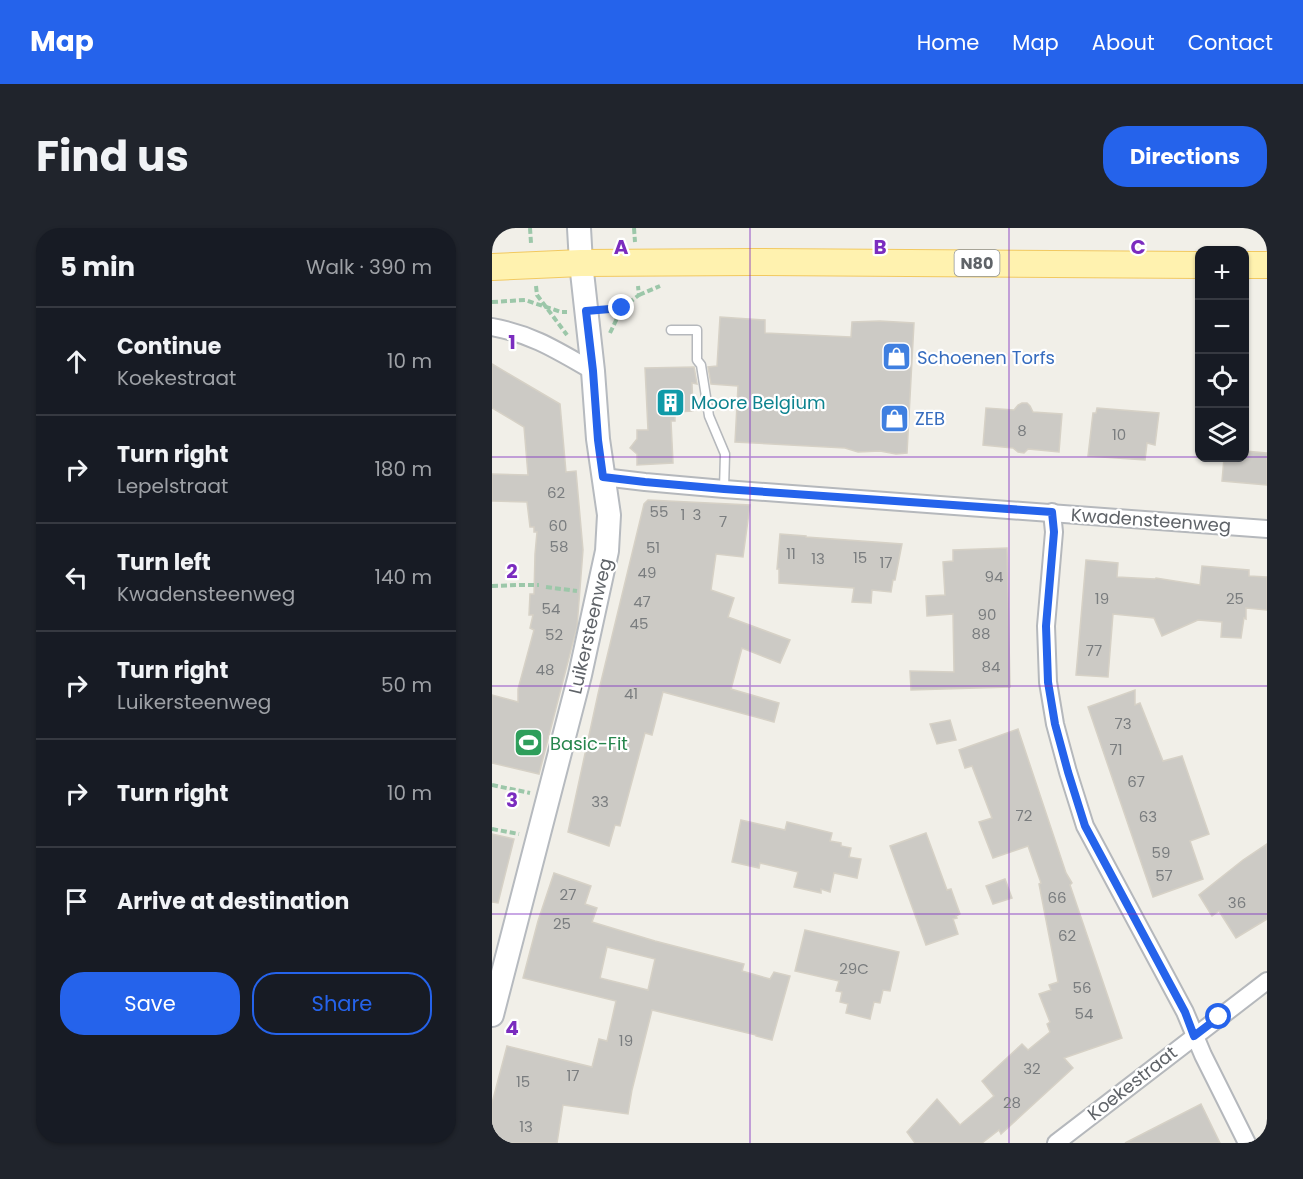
<!DOCTYPE html>
<meta charset="utf-8">
<style>
body{margin:0;font-family:Poppins,sans-serif;background:#20242c;color:#f1f3f6}
.controls{position:absolute;right:18px;top:18px;display:grid;overflow:hidden;border-radius:12px;box-shadow:0 2px 4px #0004}
.controls button{width:54px;height:54px;display:grid;place-items:center;padding:0;border:0;border-bottom:2px solid #363941;background:#171b24;color:#f1f3f6;font:30px sans-serif}
.stop{position:absolute;width:18px;height:18px;margin:-14px;border:4px solid #2563eb;border-radius:50%;background:#fff}
.stop.end{background:#2563eb;border-color:#fff;box-shadow:0 2px 6px #0008}
.list{margin:0;padding:0;list-style:none}
h2{display:flex;justify-content:space-between;align-items:center;height:78px;margin:0;padding:0 24px;font-size:26px}
h2 small{font-size:20px;font-weight:400;color:#9ea1a6}
.list li{display:grid;grid-template-columns:39px 1fr auto;gap:18px;align-items:center;box-sizing:border-box;height:108px;padding:0 24px;border-top:2px solid #363941}
.list b{display:block;font-size:22px;white-space:nowrap}
.list p{margin:0;font-size:20px;white-space:nowrap;color:#9ea1a6}
.list em{font-size:20px;font-style:normal;color:#9ea1a6}
.actions{display:flex;gap:12px;padding:18px 24px}
.actions a{flex:1;padding:14px 0;border:2px solid #2563eb;border-radius:24px;text-align:center;font-size:21px;color:#2563eb}
.actions .main{background:#2563eb;color:#fff}
.icon{flex:none;width:33px;height:33px;fill:none;stroke:currentColor;stroke-width:2;stroke-linecap:round;stroke-linejoin:round}
.map{position:relative;flex:none;width:775px;height:915px;overflow:hidden;border-radius:24px}
header{display:flex;align-items:center;gap:36px;box-sizing:border-box;height:84px;padding:0 30px;background:#2563eb;color:#fff}
header strong{font-size:28px}
nav{display:flex;gap:33px;margin-inline-start:auto;font-size:21px}
.intro{display:flex;align-items:center;justify-content:space-between;box-sizing:border-box;height:144px;padding:0 36px}
h1{margin:0;font-size:42px}
.button{padding:15px 27px;border-radius:24px;background:#2563eb;color:#fff;font-size:21px;font-weight:700}
main{display:flex;gap:36px;padding:0 36px}
aside{flex:1;background:#171b24;border-radius:24px;box-shadow:0 2px 4px #0004}
.map>svg:first-child{display:block}
.building{fill:#cccac5;stroke:#d6d1c6;stroke-width:1.5;fill-rule:evenodd}
.lines{fill:none;stroke-linecap:round;stroke-linejoin:round}
.lane-casing{stroke:#b5b8bc;stroke-width:11}
.street-casing{stroke:#b5b8bc;stroke-width:20}
.secondary-casing{stroke:#b6babf;stroke-width:26}
.primary-casing{stroke:#f2c960;stroke-width:28}
.path{stroke:#9cc7a9;stroke-width:4;stroke-dasharray:6 3;stroke-linecap:butt}
.lane{stroke:#fff;stroke-width:8}
.street{stroke:#fff;stroke-width:16}
.secondary{stroke:#fff;stroke-width:22}
.primary{stroke:#fff2af;stroke-width:26}
.route{stroke:#2563eb;stroke-width:8}
.grid{fill:none;stroke:#7b2cbf;stroke-width:1.5;stroke-opacity:0.55}
.labels{text-anchor:middle;dominant-baseline:central;stroke-width:4.5;stroke-linejoin:round;paint-order:stroke}
.number-label{font-size:15px;fill:#7a7d7f}
.shield{fill:#fff;stroke:#8f9295;stroke-width:1.5}
.shield-label{font-size:16px;font-weight:bold;fill:#5f6368}
.shop-label{font-size:18px;fill:#366cbe;stroke:#fff;text-anchor:start}
.culture-label{font-size:18px;fill:#0d838f;stroke:#fff;text-anchor:start}
.street-label{font-size:18px;fill:#5f6368;stroke:#fff}
.leisure-label{font-size:18px;fill:#27864d;stroke:#fff;text-anchor:start}
.grid-label{font-size:20px;text-anchor:middle;font-weight:bold;fill:#7b2cbf;stroke:#fff;stroke-width:4.5;stroke-linejoin:round;paint-order:stroke}
</style>
<header>
<strong>Map</strong>
<nav><a>Home</a><a>Map</a><a>About</a><a>Contact</a></nav>
</header>
<div class="intro"><h1>Find us</h1><a class="button">Directions</a></div>
<main>
<aside>
<h2>5 min<small>Walk · 390 m</small></h2>
<ul class="list">
<li><svg class="icon" aria-label="ahead" viewBox="0 0 24 24"><path d="M12 20V5M6 11l6-6 6 6"/></svg><div><b>Continue</b><p>Koekestraat</p></div><em>10 m</em></li>
<li><svg class="icon" aria-label="right" viewBox="0 0 24 24"><path d="M7 20v-9h11M14 6l5 5-5 5"/></svg><div><b>Turn right</b><p>Lepelstraat</p></div><em>180 m</em></li>
<li><svg class="icon" aria-label="left" viewBox="0 0 24 24"><path d="M17 20v-9H6M10 6l-5 5 5 5"/></svg><div><b>Turn left</b><p>Kwadensteenweg</p></div><em>140 m</em></li>
<li><svg class="icon" aria-label="right" viewBox="0 0 24 24"><path d="M7 20v-9h11M14 6l5 5-5 5"/></svg><div><b>Turn right</b><p>Luikersteenweg</p></div><em>50 m</em></li>
<li><svg class="icon" aria-label="right" viewBox="0 0 24 24"><path d="M7 20v-9h11M14 6l5 5-5 5"/></svg><div><b>Turn right</b></div><em>10 m</em></li>
<li><svg class="icon" aria-label="arrive" viewBox="0 0 24 24"><path d="M6 21V4h12l-3 4 3 4H6"/></svg><div><b>Arrive at destination</b></div></li>
</ul>
<div class="actions"><a class="main">Save</a><a>Share</a></div>
</aside>
<div class="map">
<svg width="775" height="915" viewBox="0 0 775 915">
<rect width="100%" height="100%" fill="#f1efe8"/>
<!-- building -->
<g class="building">
<polygon points="228,89 273,92 273,105 359,109 360,94 388,93 422,95 415,225 404,226 388,223 366,224 353,220 243,214 246,158 219,156 216,139 225,138"/>
<polygon points="0,136 68,176 74,244 84,243 91,322 85,399 47,546 0,535 0,467 26,474 26,461 42,402 38,400 41,387 37,387 38,366 42,366 43,326 45,304 42,304 42,299 38,299 35,274 0,273 0,246 36,247 32,199 0,180"/>
<polygon points="202,139 205,156 200,155 201,183 183,184 183,193 179,193 181,235 145,237 145,226 138,220 145,211 145,202 156,202 153,140"/>
<polygon points="530,175 535,175 538,178 541,184 570,186 567,224 536,221 532,225 526,224 521,220 491,217 494,180 522,182 526,177"/>
<polygon points="605,180 667,185 663,217 655,215 653,232 596,228 601,185 604,185"/>
<polygon points="753,223 775,225 775,257 730,253 732,230 753,230"/>
<polygon points="156,272 258,277 251,329 224,326 219,362 242,370 236,389 298,412 288,435 250,420 239,461 287,475 282,494 171,464 160,507 153,505 128,598 123,597 117,618 76,604 106,466 152,276"/>
<polygon points="288,306 314,308 314,309 410,316 403,352 401,352 399,364 380,362 379,375 360,374 362,360 287,355 287,341 285,341"/>
<polygon points="515,320 518,459 419,462 418,443 462,444 461,386 435,388 434,368 453,367 451,334 461,333 461,322"/>
<polygon points="594,332 626,335 625,349 663,351 664,350 708,357 710,338 757,342 757,348 775,349 775,382 754,380 754,391 752,390 749,410 729,409 730,394 706,392 670,408 662,390 621,386 616,449 584,447"/>
<polygon points="643,462 643,477 648,475 671,533 690,528 717,606 698,613 711,651 661,669 596,479"/>
<polygon points="458,492 464,512 445,516 438,496"/>
<polygon points="526,501 574,645 580,655 578,657 630,810 572,830 581,840 509,906 507,902 490,915 423,915 415,904 445,871 468,897 502,868 490,853 530,816 536,822 558,804 555,796 558,794 547,766 559,762 557,757 566,754 547,656 549,655 536,618 501,630 487,594 500,590 480,538 473,540 467,522"/>
<polygon points="249,592 293,602 295,594 340,605 338,613 349,615 349,618 359,620 357,629 369,631 365,650 342,645 338,664 329,661 329,665 302,659 306,644 268,635 267,640 240,634"/>
<polygon points="434,605 455,662 459,661 468,686 464,688 465,690 461,691 466,706 434,717 398,618"/>
<polygon points="0,606 22,611 6,675 0,674"/>
<polygon points="775,616 775,691 744,710 727,683 720,688 707,667 751,632"/>
<path d="M62 645 99 658 93 676 105 680 100 694 163 713 252 736 250 743 278 751 282 744 298 748 280 812 264 808V807L160 782 140 862 136 886 71 877 65 915H0V875L15 818 100 839 107 811 115 813 124 773 31 750 46 693ZM115 719 163 731 156 762 108 750Z"/>
<polygon points="513,651 520,670 501,676 494,658"/>
<polygon points="313,702 407,724 398,763 391,762 388,775 382,774 378,791 354,785 356,776 348,774 350,764 344,763 347,753 303,743"/>
<polygon points="709,876 728,915 633,915 674,894"/>
</g>
<g class="lines">
<defs>
<polyline id="lane" points="179,102 205,102 205,132 209,137 217,188 233,226 232,261"/>
<g id="street">
<path d="M0 99C40 106 66 123 101 143"/>
<polyline points="111,249 153,254 232,261 775,301"/>
<polyline points="560,284 562,304 554,398 556,454 563,496 576,544 593,598 693,784 711,827 755,915"/>
<polyline points="564,915 775,753"/>
</g>
<polyline id="secondary" points="0,787 88,447 115,323 117,287 106,211 101,143 89,35 87,0"/>
<g id="primary">
<polyline points="752,37 775,37"/>
<polyline points="0,39 89,35 262,34 708,37"/>
</g>
</defs>
<!-- lane casing -->
<use href="#lane" class="lane-casing"/>
<!-- street casing -->
<use href="#street" class="street-casing"/>
<!-- secondary casing -->
<use href="#secondary" class="secondary-casing"/>
<!-- primary casing -->
<use href="#primary" class="primary-casing"/>
<!-- path -->
<g class="path">
<polyline points="38,0 39,15"/>
<polyline points="142,0 143,14"/>
<polyline points="44,58 45,67 75,107"/>
<polyline points="147,67 168,58"/>
<polyline points="0,74 33,72 69,84 75,84"/>
<polyline points="113,82 129,80"/>
<polyline points="118,105 130,80 147,67 146,58"/>
<polyline points="0,358 27,357 47,357"/>
<polyline points="54,359 85,363"/>
<polyline points="0,557 38,565"/>
<polyline points="0,601 27,606"/>
</g>
<!-- lane -->
<use href="#lane" class="lane"/>
<!-- street -->
<use href="#street" class="street"/>
<!-- secondary -->
<use href="#secondary" class="secondary"/>
<!-- primary -->
<use href="#primary" class="primary"/>
</g>
<g class="lines">
<!-- route -->
<polyline class="route" points="130,80 94,83 101,143 106,212 111,249 153,254 232,261 560,284 562,304 554,398 556,454 563,496 576,544 593,598 693,784 702,808 727,789"/>
</g>
<!-- grid -->
<path class="grid" d="M258 0V915M517 0V915M0 229H708M752 229H775M0 458H775M0 686H775"/>
<!-- icons -->
<defs>
<symbol id="shop-square" viewBox="-11 -11 22 22"><rect x="-9" y="-9" width="18" height="18" rx="4" fill="#3f7fe0" stroke="#fff"/><path d="M-5-2.5h2.3a2.7 3.5 0 0 1 5.4 0H5L5.5 6h-11ZM-1.5-2.5h3a1.5 2.3 0 0 0-3 0Z" fill="#fff"/></symbol>
<symbol id="building-square" viewBox="-11 -11 22 22"><rect x="-9" y="-9" width="18" height="18" rx="4" fill="#0f9aa8" stroke="#fff"/><path d="M-4-6H4V6H1V3H-1V6H-4ZM-2.5-4.3h1.7v1.8h-1.7ZM.8-4.3h1.7v1.8H.8ZM-2.5-1h1.7V.8h-1.7ZM.8-1h1.7V.8H.8Z" fill="#fff"/></symbol>
<symbol id="stadium-square" viewBox="-11 -11 22 22"><rect x="-9" y="-9" width="18" height="18" rx="4" fill="#2e9e5b" stroke="#fff"/><path d="M0-5a6.5 5 0 1 0 0 10a6.5 5 0 1 0 0-10ZM-3.5-1.8h7v3.6h-7Z" fill="#fff"/></symbol>
</defs>
<g fill-rule="evenodd">
<use href="#shop-square" x="388" y="112" width="33" height="33"/>
<use href="#building-square" x="162" y="158" width="33" height="33"/>
<use href="#shop-square" x="386" y="174" width="33" height="33"/>
<use href="#stadium-square" x="20" y="498" width="33" height="33"/>
</g>
<g class="labels">
<!-- number labels -->
<g class="number-label">
<text x="530" y="202">8</text>
<text x="627" y="206">10</text>
<text x="64" y="264">62</text>
<text x="167" y="283">55</text>
<text x="191" y="286">1</text>
<text x="205" y="286">3</text>
<text x="231" y="293">7</text>
<text x="66" y="297">60</text>
<text x="67" y="318">58</text>
<text x="161" y="319">51</text>
<text x="299" y="325">11</text>
<text x="368" y="329">15</text>
<text x="326" y="330">13</text>
<text x="394" y="334">17</text>
<text x="155" y="344">49</text>
<text x="502" y="348">94</text>
<text x="610" y="370">19</text>
<text x="743" y="370">25</text>
<text x="150" y="373">47</text>
<text x="59" y="380">54</text>
<text x="495" y="386">90</text>
<text x="147" y="395">45</text>
<text x="489" y="405">88</text>
<text x="62" y="406">52</text>
<text x="602" y="422">77</text>
<text x="499" y="438">84</text>
<text x="53" y="441">48</text>
<text x="139" y="465">41</text>
<text x="631" y="495">73</text>
<text x="624" y="521">71</text>
<text x="644" y="553">67</text>
<text x="108" y="573">33</text>
<text x="532" y="587">72</text>
<text x="656" y="588">63</text>
<text x="669" y="624">59</text>
<text x="672" y="647">57</text>
<text x="76" y="666">27</text>
<text x="565" y="669">66</text>
<text x="745" y="674">36</text>
<text x="70" y="695">25</text>
<text x="575" y="707">62</text>
<text x="362" y="740">29C</text>
<text x="590" y="759">56</text>
<text x="592" y="785">54</text>
<text x="134" y="812">19</text>
<text x="540" y="840">32</text>
<text x="81" y="847">17</text>
<text x="31" y="853">15</text>
<text x="520" y="874">28</text>
<text x="34" y="898">13</text>
</g>
<!-- shield labels -->
<rect class="shield" x="462.5" y="22" width="45" height="26" rx="4.5"/>
<g class="shield-label">
<text x="485" y="35">N80</text>
</g>
<!-- shop labels -->
<g class="shop-label">
<text x="425" y="129">Schoenen Torfs</text>
<text x="423" y="190">ZEB</text>
</g>
<!-- culture labels -->
<g class="culture-label">
<text x="199" y="174">Moore Belgium</text>
</g>
<!-- street labels -->
<g class="street-label">
<text transform="translate(659 292) rotate(4)">Kwadensteenweg</text>
<text transform="translate(98 398) rotate(-77)">Luikersteenweg</text>
<text transform="translate(640 855) rotate(-38)">Koekestraat</text>
</g>
<!-- leisure labels -->
<g class="leisure-label">
<text x="58" y="515">Basic-Fit</text>
</g>
</g>
<g class="grid-label">
<text x="129" y="26">A</text>
<text x="388" y="26">B</text>
<text x="646" y="26">C</text>
<text x="20" y="121">1</text>
<text x="20" y="350">2</text>
<text x="20" y="579">3</text>
<text x="20" y="807">4</text>
</g>
</svg>
<div class="controls">
<button>+</button>
<button>−</button>
<button><svg class="icon" aria-label="locate" viewBox="0 0 24 24"><circle cx="12" cy="12" r="6"/><path d="M12 2v4M12 18v4M2 12h4M18 12h4"/></svg></button>
<button><svg class="icon" aria-label="layers" viewBox="0 0 24 24"><path d="M12 4l9 5-9 5-9-5zM3 14l9 5 9-5"/></svg></button>
</div>
<div class="stop" style="left:727px;top:789px"></div>
<div class="stop end" style="left:130px;top:80px"></div>
</div>
</main>
